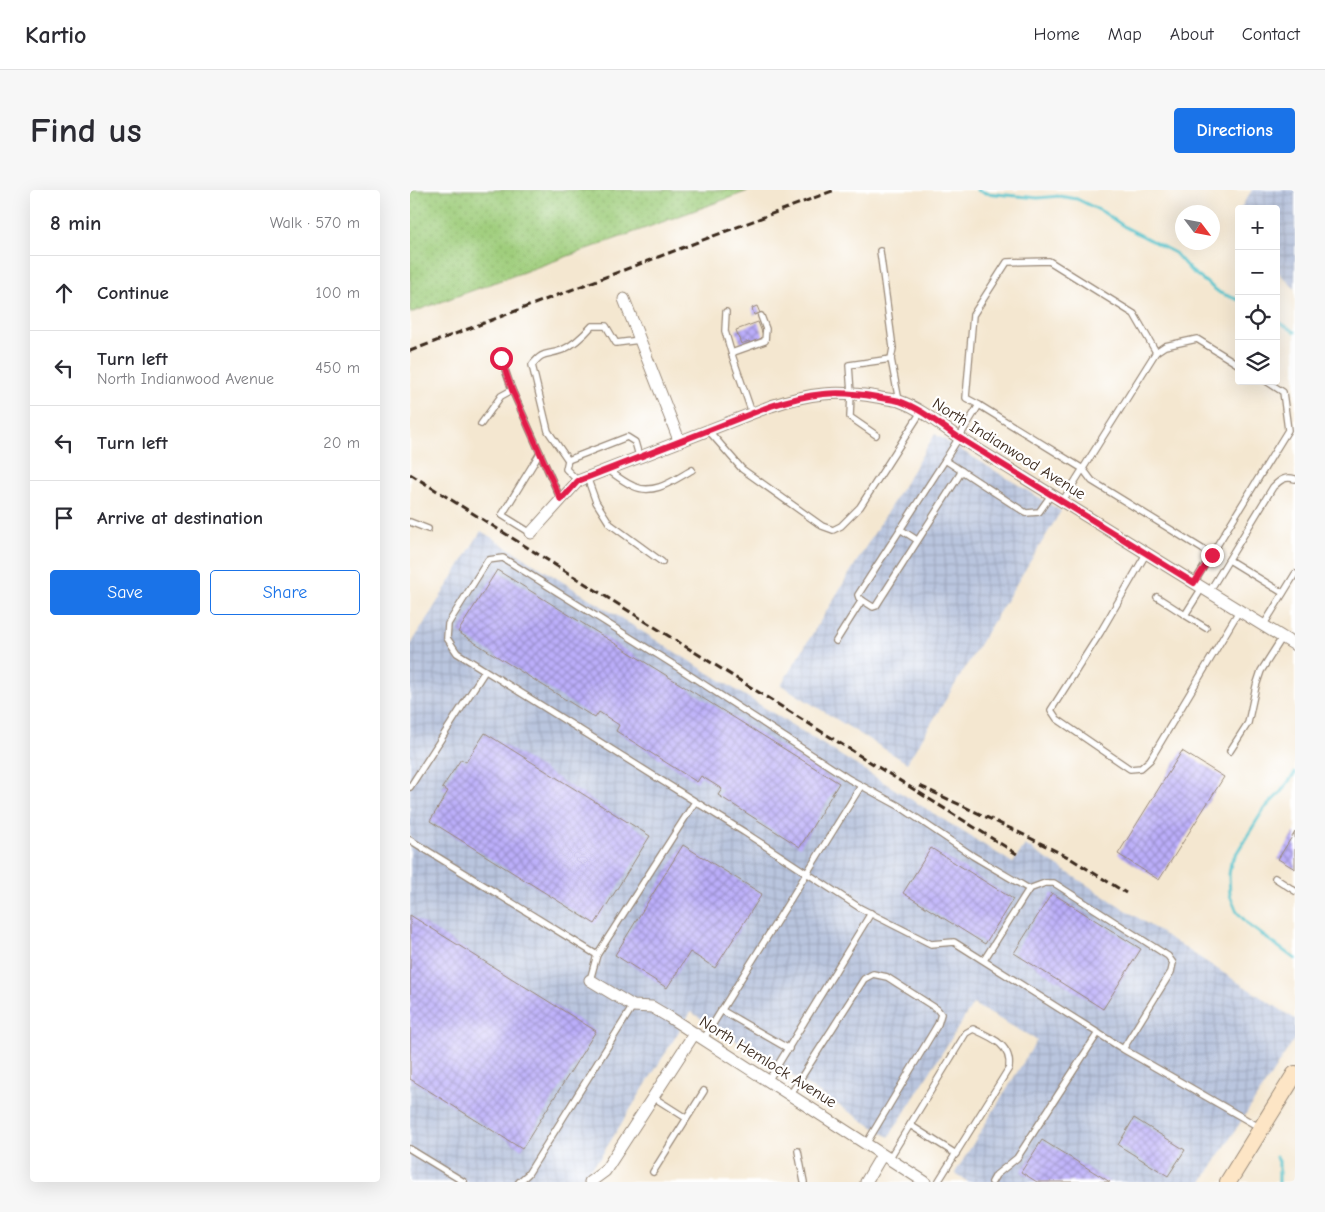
<!DOCTYPE html>
<meta charset="utf-8">
<style>
body{margin:0;font-family:"Comic Neue",sans-serif;background:#f7f7f7;color:#2b2b33}
.controls{position:absolute;right:15px;top:15px;display:grid;overflow:hidden;border-radius:5px;box-shadow:0 5px 20px #0002}
.controls button{width:45px;height:45px;display:grid;place-items:center;padding:0;border:0;border-bottom:1px solid #e1e1e2;background:#fff;color:#2b2b33;font:25px sans-serif}
.compass{position:absolute;left:765px;top:15px;width:45px;height:45px;border-radius:50%;background:#fff;box-shadow:0 5px 20px #0002;rotate:122deg}
.stop{position:absolute;width:15px;height:15px;margin:-11px;border:4px solid #e11d48;border-radius:50%;background:#fff}
.stop.end{background:#e11d48;border-color:#fff;box-shadow:0 1px 5px #0008}
.list{margin:0;padding:0;list-style:none}
h2{display:flex;justify-content:space-between;align-items:center;height:65px;margin:0;padding:0 20px;font-size:21px}
h2 small{font-size:16px;font-weight:400;color:#7c7c81}
.list li{display:grid;grid-template-columns:32px 1fr auto;gap:15px;align-items:center;box-sizing:border-box;height:75px;padding:0 20px;border-top:1px solid #e1e1e2}
.list b{display:block;font-size:19px;white-space:nowrap}
.list p{margin:0;font-size:16px;white-space:nowrap;color:#7c7c81}
.list em{font-size:16px;font-style:normal;color:#7c7c81}
.actions{display:flex;gap:10px;padding:15px 20px}
.actions a{flex:1;padding:11px 0;border:1px solid #1a73e8;border-radius:5px;text-align:center;font-size:18px;color:#1a73e8}
.actions .main{background:#1a73e8;color:#fff}
.icon{flex:none;width:28px;height:28px;fill:none;stroke:currentColor;stroke-width:2;stroke-linecap:round;stroke-linejoin:round}
.map{position:relative;flex:none;width:885px;height:992px;overflow:hidden;border-radius:5px}
header{display:flex;align-items:center;gap:30px;box-sizing:border-box;height:70px;padding:0 25px;background:#fff;border-bottom:1px solid #e1e1e2}
header strong{font-size:24px}
nav{display:flex;gap:28px;margin-inline-start:auto;font-size:18px}
.intro{display:flex;align-items:center;justify-content:space-between;box-sizing:border-box;height:120px;padding:0 30px}
h1{margin:0;font-size:35px}
.button{padding:12px 22px;border-radius:5px;background:#1a73e8;color:#fff;font-size:18px;font-weight:700}
main{display:flex;gap:30px;padding:0 30px}
aside{flex:1;background:#fff;border-radius:5px;box-shadow:0 5px 20px #0002}
.map>svg:first-child{display:block}
.industrial{fill:url(#industrial-grid)}
.grass{fill:url(#grass-dots);stroke:#6d7c4c}
.lines{fill:none;stroke-linecap:round;stroke-linejoin:round}
.stream{stroke:#54c2cb;stroke-width:3}
.building{fill:url(#building-cross-hatch)}
.service-casing{stroke:#988877;stroke-width:8}
.minor-casing{stroke:#988877;stroke-width:13}
.secondary-casing{stroke:#988877;stroke-width:18}
.service{stroke:#fff;stroke-width:5.5}
.minor{stroke:#fff;stroke-width:11}
.secondary{stroke:#fde5c5;stroke-width:16}
.rail{stroke:#3b2a1e;stroke-width:3;stroke-dasharray:8 4;stroke-linecap:butt}
.route{stroke:#e11d48;stroke-width:6}
.labels{text-anchor:middle;dominant-baseline:central;stroke-width:4.5;stroke-linejoin:round;paint-order:stroke}
.street-label{font-size:16px;fill:#3b2a1e;stroke:#fff}
</style>
<header>
<strong>Kartio</strong>
<nav><a>Home</a><a>Map</a><a>About</a><a>Contact</a></nav>
</header>
<div class="intro"><h1>Find us</h1><a class="button">Directions</a></div>
<main>
<aside>
<h2>8 min<small>Walk · 570 m</small></h2>
<ul class="list">
<li><svg class="icon" aria-label="ahead" viewBox="0 0 24 24"><path d="M12 20V5M6 11l6-6 6 6"/></svg><div><b>Continue</b></div><em>100 m</em></li>
<li><svg class="icon" aria-label="left" viewBox="0 0 24 24"><path d="M17 20v-9H6M10 6l-5 5 5 5"/></svg><div><b>Turn left</b><p>North Indianwood Avenue</p></div><em>450 m</em></li>
<li><svg class="icon" aria-label="left" viewBox="0 0 24 24"><path d="M17 20v-9H6M10 6l-5 5 5 5"/></svg><div><b>Turn left</b></div><em>20 m</em></li>
<li><svg class="icon" aria-label="arrive" viewBox="0 0 24 24"><path d="M6 21V4h12l-3 4 3 4H6"/></svg><div><b>Arrive at destination</b></div></li>
</ul>
<div class="actions"><a class="main">Save</a><a>Share</a></div>
</aside>
<div class="map">
<svg width="885" height="992" viewBox="0 0 885 992">
<defs>
<pattern id="industrial-grid" width="8" height="8" patternUnits="userSpaceOnUse" patternTransform="scale(1.25)"><rect width="8" height="8" fill="#b9c5de"/><path d="M0 4h8M4 0v8" fill="none" stroke="#a0a9be"/></pattern>
<pattern id="grass-dots" width="8" height="8" patternUnits="userSpaceOnUse" patternTransform="scale(1.25)"><rect width="8" height="8" fill="#9fcd7b"/><path d="M2 2h.1M6 6h.1" fill="none" stroke="#8ab06a" stroke-width="1.8" stroke-linecap="round"/></pattern>
<pattern id="building-cross-hatch" width="8" height="8" patternUnits="userSpaceOnUse" patternTransform="scale(1.25)"><rect width="8" height="8" fill="#bbaefa"/><path d="M0 0l8 8M0 8l8-8" fill="none" stroke="#998eca"/></pattern>
</defs>
<rect width="100%" height="100%" fill="#fff"/>
<filter id="ink" filterUnits="userSpaceOnUse"><feTurbulence type="fractalNoise" baseFrequency=".02" numOctaves="2"/><feDisplacementMap in="SourceGraphic" scale="10" xChannelSelector="R" yChannelSelector="G"/><feConvolveMatrix kernelMatrix="1 2 1 2 8 2 1 2 1" color-interpolation-filters="sRGB"/></filter>
<filter id="wash" filterUnits="userSpaceOnUse"><feTurbulence type="fractalNoise" baseFrequency=".0096" numOctaves="4" result="noise"/><feDisplacementMap in="SourceGraphic" scale="20" xChannelSelector="R" yChannelSelector="G"/><feGaussianBlur stdDeviation="1.12" result="paint"/><feColorMatrix in="noise" values="0 0 0 0 0 0 0 0 0 0 0 0 0 0 0 0 0 1.4 0 .05"/><feComposite in="paint" operator="in"/></filter>
<g filter="url(#wash)">
<rect width="100%" height="100%" fill="#f4e7d0"/>
<!-- industrial -->
<g class="industrial">
<polygon points="842,0 885,0 885,99 866,80 866,19 830,19"/>
<polygon points="525,244 651,321 497,573 371,495"/>
<polygon points="71,341 603,673 615,655 885,829 885,848 792,992 558,992 545,983 627,850 563,814 479,947 281,822 190,968 168,992 0,992 0,456"/>
</g>
<!-- grass -->
<polygon class="grass" points="0,0 341,0 0,123"/>
<g class="lines">
<!-- stream -->
<g class="stream">
<polyline points="567,0 576,3 628,8 649,6 667,9 693,22 715,37 765,63 780,80 810,103 829,110"/>
<polyline points="866,130 885,142"/>
<polyline points="885,583 870,603 854,619 821,672 819,685 820,705 827,722 840,736 885,769"/>
<polyline points="866,967 869,971 869,992"/>
</g>
</g>
<g id="blocks">
<!-- building -->
<g class="building">
<polygon points="347,116 350,123 344,125 342,118"/>
<polygon points="348,132 353,145 352,148 340,153 339,151 331,154 326,140"/>
<polygon points="87,380 429,593 390,657 308,605 312,599 291,586 287,592 206,541 209,535 189,522 185,528 48,442"/>
<polygon points="75,543 240,646 185,734 20,631 38,601 32,598 51,569 56,572"/>
<polygon points="772,561 814,587 749,690 708,664"/>
<polygon points="885,642 885,679 868,669"/>
<polygon points="273,655 352,704 305,778 280,762 257,798 205,765"/>
<polygon points="521,658 603,709 575,754 493,703"/>
<polygon points="642,703 731,759 693,819 604,763"/>
<polygon points="0,725 186,841 112,959 0,889"/>
<polygon points="724,928 775,960 758,986 708,955"/>
<polygon points="632,950 700,992 627,992 611,982"/>
</g>
</g>
</g>
<g filter="url(#ink)">
<use href="#blocks" fill-opacity="0" stroke="#988877" stroke-width="1"/>
<g class="lines">
<defs>
<g id="service">
<polyline points="470,61 483,158 481,169"/>
<polyline points="316,122 315,141 322,165"/>
<polyline points="91,168 102,200"/>
<polyline points="569,215 556,208 563,125 597,72 639,71 724,124 746,162"/>
<polyline points="342,223 322,165 324,162 355,151 356,139 351,126"/>
<polyline points="71,234 91,206 102,200 151,310"/>
<polyline points="298,240 332,279 412,336 423,340 431,336 450,317 511,222"/>
<polyline points="466,245 440,227 441,203 439,175 481,169 489,211"/>
<path d="M158 270 138 241 122 175C134 160 136 166 152 160 164 155 174 145 182 136H196L206 153 230 150"/>
<polyline points="535,270 448,405 449,408 463,417 466,416 552,281"/>
<path d="M197 279C205 285 214 292 223 296 244 306 264 290 282 280"/>
<polyline points="177,287 186,312 200,334 252,372"/>
<polyline points="168,291 156,279 158,270 217,247 225,252 229,266"/>
<polyline points="641,305 629,322 616,323 535,270 569,215 673,279 682,291 802,365"/>
<polyline points="652,312 746,162 755,156 787,149 829,175"/>
<polyline points="0,332 18,339"/>
<polyline points="490,339 507,350"/>
<polyline points="121,343 92,325 130,263"/>
<polyline points="736,364 690,443 641,520 647,529 720,579 731,578 740,570 829,421"/>
<polyline points="819,370 873,403"/>
<polyline points="784,393 878,240 873,202 856,191"/>
<path d="M799 402 863 297C870 290 875 286 885 289"/>
<polyline points="747,407 775,425 792,398"/>
<polyline points="775,425 796,438"/>
<polyline points="853,436 885,384"/>
<polyline points="426,451 452,410"/>
<polyline points="820,561 838,533 846,496 851,481 872,448"/>
<polyline points="0,597 75,481"/>
<polyline points="0,650 187,765"/>
<polyline points="865,688 885,701"/>
<polyline points="574,770 619,699"/>
<polyline points="180,790 187,765 285,612"/>
<polyline points="311,820 379,859"/>
<polyline points="293,850 451,596"/>
<polyline points="713,859 761,782 763,773 758,766 644,693 635,693 619,699 563,666 489,616 439,589 264,475 93,368 78,370 38,434 37,448 47,463 334,642 450,718 521,754 544,752 713,859 849,937"/>
<polyline points="358,891 461,723"/>
<polyline points="380,905 454,789 463,784 477,787 527,819 531,824 528,834 456,954"/>
<polyline points="243,907 276,928"/>
<polyline points="500,935 546,964"/>
<polyline points="0,959 54,992"/>
<polyline points="388,961 394,992"/>
<path d="M479 969 556 843 563 839C581 847 602 855 599 878L528 992"/>
<polyline points="243,982 294,901"/>
<polyline points="109,992 118,984 223,816"/>
<polyline points="582,992 586,985 607,968 688,843"/>
</g>
<g id="minor">
<polyline points="214,109 269,250"/>
<path d="M121 343 168 291 361 216C400 203 426 200 467 207 474 209 482 209 489 211 510 218 530 235 548 247L885 455"/>
<polyline points="180,790 223,816 242,817 259,827 515,992"/>
<polyline points="180,992 195,981 284,844"/>
<polyline points="456,992 472,965"/>
</g>
<polyline id="secondary" points="818,992 885,884"/>
</defs>
<!-- service casing -->
<use href="#service" class="service-casing"/>
<!-- minor casing -->
<use href="#minor" class="minor-casing"/>
<!-- secondary casing -->
<use href="#secondary" class="secondary-casing"/>
<!-- service -->
<use href="#service" class="service"/>
<!-- minor -->
<use href="#minor" class="minor"/>
<!-- secondary -->
<use href="#secondary" class="secondary"/>
<!-- rail -->
<g class="rail">
<polyline points="0,161 425,0"/>
<polyline points="0,284 607,664"/>
<polyline points="510,596 606,641 658,667 716,703"/>
</g>
</g>
</g>
<g class="lines" filter="url(#ink)">
<!-- route -->
<path class="route" d="M91 168 102 200 151 310 168 291 361 216C400 203 426 200 467 207 474 209 482 209 489 211 510 218 530 235 548 247L784 393 802 365"/>
</g>
<g class="labels">
<!-- street labels -->
<g class="street-label">
<text transform="translate(599 259) rotate(32)">North Indianwood Avenue</text>
<text transform="translate(358 872) rotate(32)">North Hemlock Avenue</text>
</g>
</g>
</svg>
<div class="controls">
<button>+</button>
<button>−</button>
<button><svg class="icon" aria-label="locate" viewBox="0 0 24 24"><circle cx="12" cy="12" r="6"/><path d="M12 2v4M12 18v4M2 12h4M18 12h4"/></svg></button>
<button><svg class="icon" aria-label="layers" viewBox="0 0 24 24"><path d="M12 4l9 5-9 5-9-5zM3 14l9 5 9-5"/></svg></button>
</div>
<svg class="compass" viewBox="-18 -18 36 36"><path d="M0-13l5 13h-10z" fill="#e53935"/><path d="M0 13l5-13h-10z" fill="#7c7c81"/></svg>
<div class="stop" style="left:91px;top:168px"></div>
<div class="stop end" style="left:802px;top:365px"></div>
</div>
</main>
